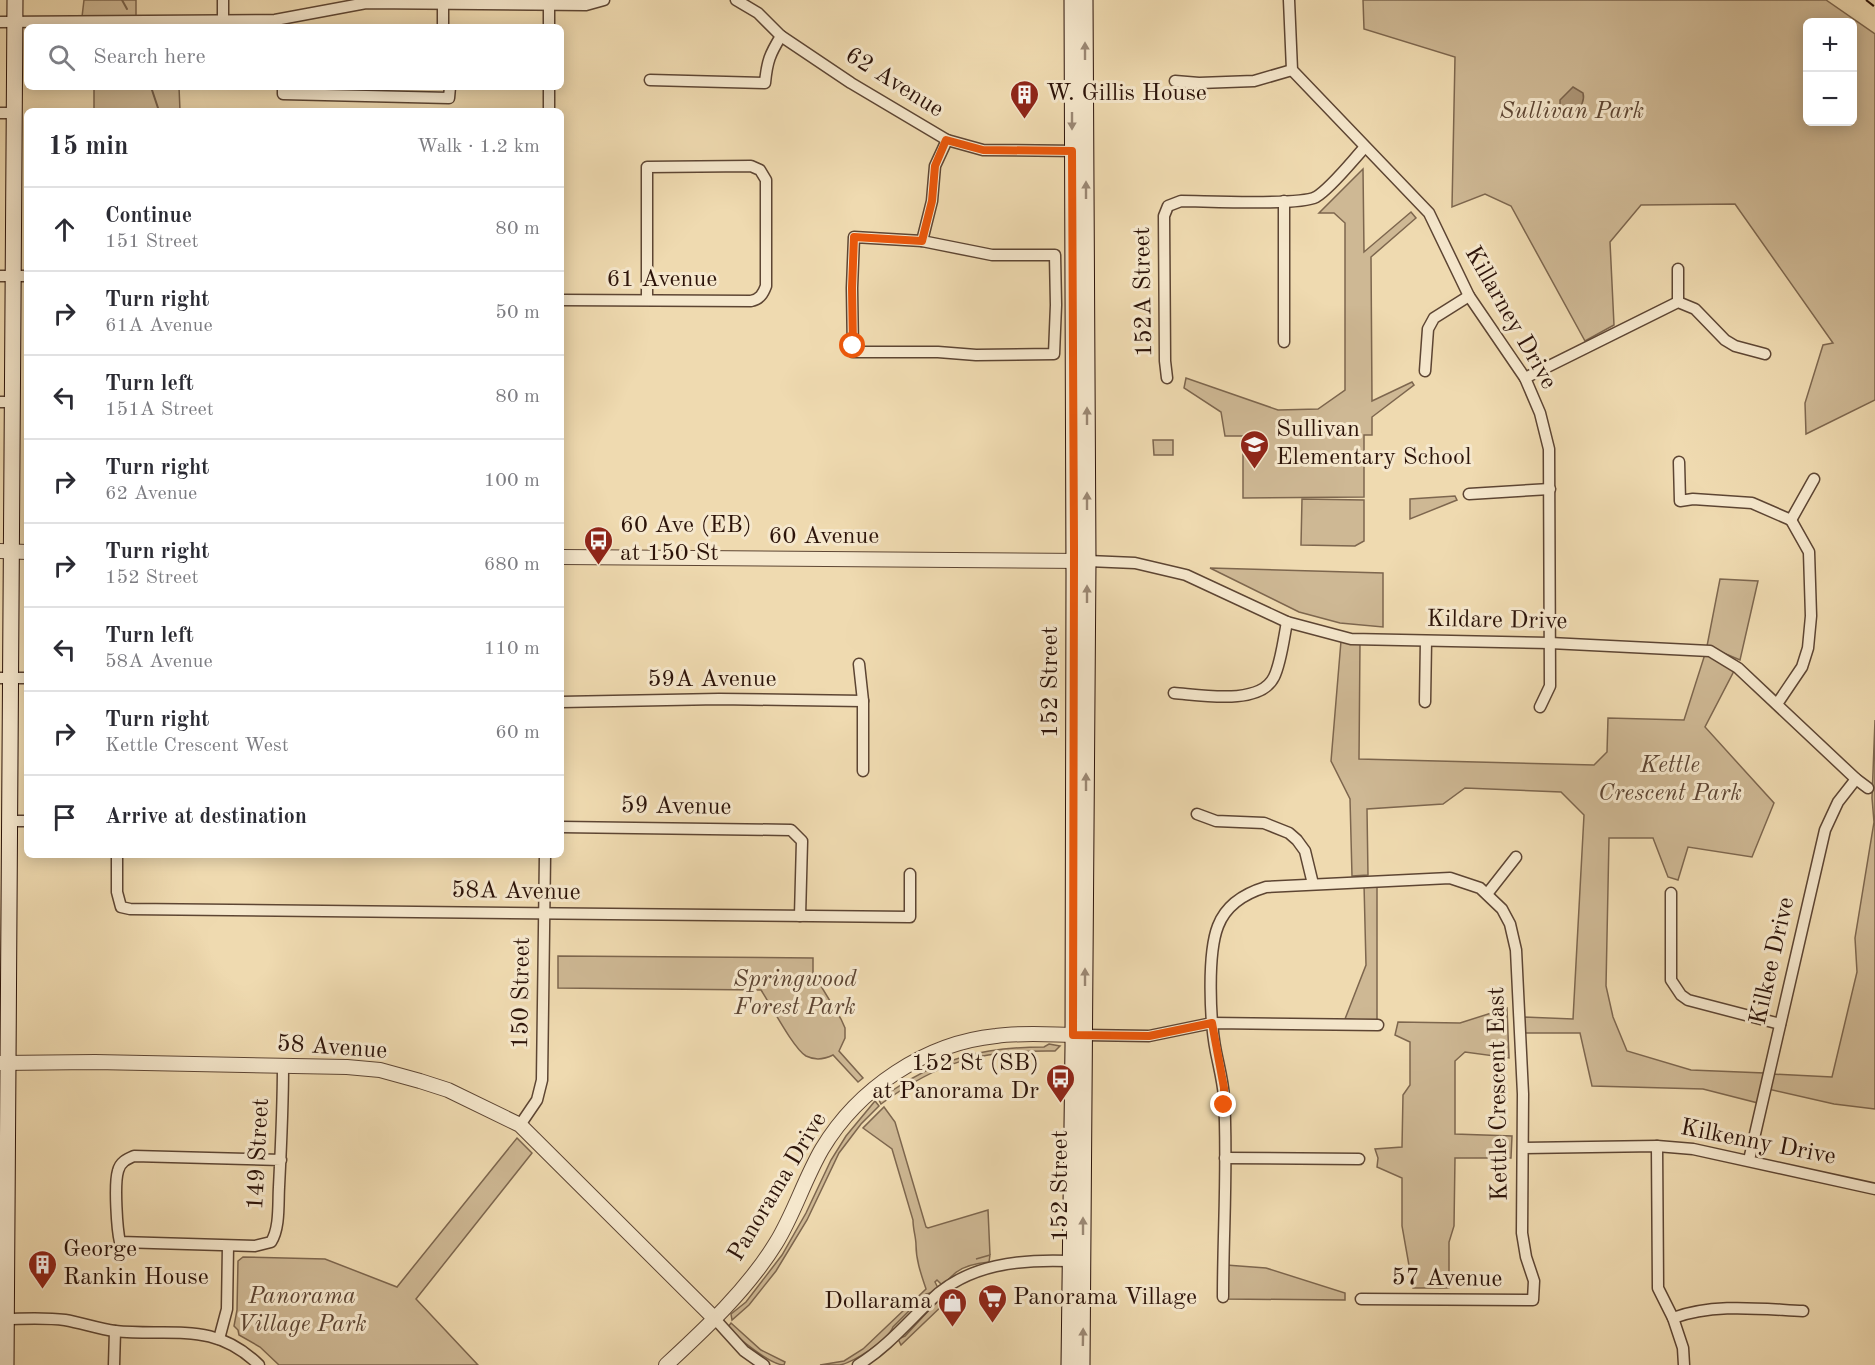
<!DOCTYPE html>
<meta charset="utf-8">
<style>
body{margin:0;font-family:"Old Standard TT",serif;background:#f2f2f3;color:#2b2b33}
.controls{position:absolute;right:18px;top:18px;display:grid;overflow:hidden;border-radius:9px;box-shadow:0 3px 15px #0003}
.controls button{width:54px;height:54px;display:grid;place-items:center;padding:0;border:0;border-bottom:2px solid #e1e1e2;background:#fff;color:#2b2b33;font:30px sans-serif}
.stop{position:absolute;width:18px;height:18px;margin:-14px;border:4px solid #ea580c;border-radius:50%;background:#fff}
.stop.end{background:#ea580c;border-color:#fff;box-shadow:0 2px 6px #0008}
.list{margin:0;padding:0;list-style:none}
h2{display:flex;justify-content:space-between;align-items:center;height:78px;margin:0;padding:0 24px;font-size:26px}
h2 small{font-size:20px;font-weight:400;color:#7c7c81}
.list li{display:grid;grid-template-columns:39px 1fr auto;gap:18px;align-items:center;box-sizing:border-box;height:84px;padding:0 24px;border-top:2px solid #e1e1e2}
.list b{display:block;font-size:22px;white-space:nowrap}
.list p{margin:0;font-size:20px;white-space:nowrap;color:#7c7c81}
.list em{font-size:20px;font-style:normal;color:#7c7c81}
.icon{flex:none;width:33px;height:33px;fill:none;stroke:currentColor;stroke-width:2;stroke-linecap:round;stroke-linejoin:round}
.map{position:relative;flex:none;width:1875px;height:1365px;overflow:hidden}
.search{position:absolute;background:#fff;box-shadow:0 3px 15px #0003;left:24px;top:24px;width:540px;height:66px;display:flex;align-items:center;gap:15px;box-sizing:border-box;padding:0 21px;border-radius:9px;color:#7c7c81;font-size:22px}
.panel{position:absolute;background:#fff;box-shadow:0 3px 15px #0003;left:24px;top:108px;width:540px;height:750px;border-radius:9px}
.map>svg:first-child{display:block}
.green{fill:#ceb894;stroke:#7d664e;stroke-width:1.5;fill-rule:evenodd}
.water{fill:#ad9677;stroke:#79624b;stroke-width:1.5}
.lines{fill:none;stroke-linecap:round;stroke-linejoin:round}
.stream{stroke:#79624b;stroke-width:2}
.minor-casing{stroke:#5d4533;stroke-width:13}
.tertiary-casing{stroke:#5d4533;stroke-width:16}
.secondary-casing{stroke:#2c1309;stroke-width:17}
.minor{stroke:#f5e7cc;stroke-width:10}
.tertiary{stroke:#f5e7cc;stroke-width:14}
.secondary{stroke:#f5e7cc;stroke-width:15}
.rail{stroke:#2c1309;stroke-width:2;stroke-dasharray:10 10;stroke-linecap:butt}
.oneway{fill:#9b8874}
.route{stroke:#ea580c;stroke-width:8}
.labels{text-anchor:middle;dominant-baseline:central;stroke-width:6;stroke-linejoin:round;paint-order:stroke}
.street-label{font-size:24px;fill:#2c1309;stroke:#f5e7cc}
.poi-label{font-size:24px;fill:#2c1309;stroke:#f5e7cc;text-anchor:start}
.park-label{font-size:24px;font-style:italic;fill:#5d4533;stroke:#f5e7cc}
</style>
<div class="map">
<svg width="1875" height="1365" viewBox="0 0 1875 1365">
<rect width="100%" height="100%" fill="#efdab0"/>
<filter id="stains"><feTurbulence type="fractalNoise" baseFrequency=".00333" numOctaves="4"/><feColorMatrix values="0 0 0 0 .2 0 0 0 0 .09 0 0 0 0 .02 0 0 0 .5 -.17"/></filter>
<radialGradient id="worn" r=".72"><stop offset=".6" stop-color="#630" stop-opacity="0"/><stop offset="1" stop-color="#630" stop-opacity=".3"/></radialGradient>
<!-- green -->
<g class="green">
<polygon points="84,0 136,0 136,18 189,22 189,27 93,27 93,17 82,17"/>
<path d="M1363 0H1826L1875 34V400L1806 434 1805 403 1823 345 1833 343 1735 204 1641 205 1610 242 1614 325 1585 341 1511 206 1485 194 1452 207 1455 57 1364 29ZM1808 22H1852V122H1808Z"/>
<polygon points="94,87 179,87 180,111 94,111"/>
<polygon points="1363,169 1364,252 1411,212 1416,218 1371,257 1372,401 1412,382 1414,385 1372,417 1372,435 1364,435 1364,497 1243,498 1243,436 1225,436 1221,412 1184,388 1186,378 1278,410 1318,409 1345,390 1345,223 1334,213 1319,213"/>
<polygon points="1153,440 1173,440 1173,455 1154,455"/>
<polygon points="1455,496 1457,500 1410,519 1410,499"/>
<polygon points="1302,499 1364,500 1364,541 1355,546 1301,545"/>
<polygon points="1210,568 1383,573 1383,627 1340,623 1299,612"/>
<polygon points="1720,579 1758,581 1740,660 1707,646"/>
<polygon points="1341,641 1360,643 1359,759 1594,765 1607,752 1608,718 1684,720 1705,654 1735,669 1705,727 1774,803 1752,857 1688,847 1678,880 1668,877 1653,838 1609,838 1606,986 1613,1017 1627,1051 1691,1070 1764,1073 1758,1103 1703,1089 1592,1086 1580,1033 1525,1033 1524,1017 1573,1019 1584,815 1561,792 1465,788 1443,804 1367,809 1368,875 1352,876 1350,799 1331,761"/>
<polygon points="1875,720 1875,1109 1834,1104 1768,1089 1771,1074 1832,1077 1857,972 1855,938 1874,822 1872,798"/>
<polygon points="1377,883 1377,1021 1345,1019 1366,965 1364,884"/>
<path d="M558 956 813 958V973L841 1019 845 1028V1038L839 1051 863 1078 858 1082 833 1055C825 1059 816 1061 806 1056 793 1048 771 1005 761 990L558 988Z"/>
<polygon points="1507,1008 1509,1058 1465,1052 1455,1061 1455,1134 1512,1136 1511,1158 1455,1158 1454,1226 1449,1242 1449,1288 1413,1288 1402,1226 1402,1178 1377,1167 1378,1158 1375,1149 1402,1147 1403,1095 1410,1085 1410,1042 1395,1035 1398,1022 1460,1023"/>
<path d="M1049 1044 1060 1046 1055 1051C982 1050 941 1060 881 1104L878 1098 885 1093 890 1092C939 1058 985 1047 1044 1047Z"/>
<polygon points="875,1101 879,1106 861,1124 839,1153 807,1220 776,1271 749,1305 732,1320 731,1314 746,1302 782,1255 806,1213 831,1160 846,1136"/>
<path d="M884 1107 895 1122 926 1227 928 1228 988 1210 990 1255 976 1259 990 1255 989 1262C978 1263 962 1266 953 1275 949 1278 947 1282 942 1285L937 1280 935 1282 938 1288 931 1293 926 1294 893 1327C888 1340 854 1362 840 1365 834 1365 826 1365 820 1365L844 1361 863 1349 926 1289C921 1274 916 1260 916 1245 916 1237 913 1230 913 1220L892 1149 863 1128Z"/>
<polygon points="517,1138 532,1153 416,1299 478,1365 279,1365 260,1347 239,1335 238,1330 234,1326 237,1310 238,1261 243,1257 325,1259 397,1287"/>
<polygon points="1226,1265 1266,1268 1345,1293 1345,1300 1225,1299"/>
<polygon points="943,1295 948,1300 901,1345 898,1339 905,1336"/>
<path d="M731 1323 761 1350 785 1362 784 1365C771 1365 737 1338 728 1327Z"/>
</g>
<!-- water -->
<path class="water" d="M1573 87 1583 93C1585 101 1581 106 1576 112H1567L1560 107V100Z"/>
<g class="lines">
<!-- stream -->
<g class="stream">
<polyline points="122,0 127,9"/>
<polyline points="151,87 159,111"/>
</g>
<defs>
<g id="minor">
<polyline points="549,0 549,27"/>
<polyline points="736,0 758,13 781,36 851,83 947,140 983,150 1078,151"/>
<polyline points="1289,0 1292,70 1429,213 1469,296 1525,378 1540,413 1549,449 1550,686 1540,707"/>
<polyline points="223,20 223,0"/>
<polyline points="0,22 275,20 366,3 586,5 604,0"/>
<polyline points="443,27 443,4"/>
<path d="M650 80 765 83C767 61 770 54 781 36"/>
<polyline points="1175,81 1199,83 1254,81 1292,70"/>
<polyline points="283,87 283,94 449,98 450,87"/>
<polyline points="549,87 549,111"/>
<polyline points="0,113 15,113"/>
<polyline points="1284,201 1284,342"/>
<polygon points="854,237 922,241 992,255 1055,255 1056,305 1054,354 976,355 938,352 853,352 852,288"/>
<polyline points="922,241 932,201 935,166 947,140"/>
<polyline points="1678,269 1678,302"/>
<polyline points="0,276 27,276"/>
<path d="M561 300 751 301C760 299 763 294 766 286V180L760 170 751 166 647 167V300"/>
<polyline points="1425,371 1428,329 1434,318 1469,296"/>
<path d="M1167 378 1165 361 1164 216 1168 206 1181 201C1205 201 1299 206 1316 197 1331 188 1352 161 1365 147"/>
<polyline points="1525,378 1678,302 1695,309 1725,340 1735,346 1765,354"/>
<polyline points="0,402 13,402"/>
<polyline points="1679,462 1680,501 1693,499 1752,503 1791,520"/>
<polyline points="1469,494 1550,489"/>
<polyline points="1791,520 1814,479"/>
<polyline points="1088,561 1135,563 1186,575 1287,622 1351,639 1550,643 1710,651 1738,668 1856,779 1868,788"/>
<polyline points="859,664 863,701 863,771"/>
<polyline points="0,678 27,678"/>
<path d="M1174 693C1201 695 1260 706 1274 677 1281 663 1284 637 1287 622"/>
<polyline points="561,702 719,699 863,701"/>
<polyline points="1425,702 1426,641"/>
<polyline points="1777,704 1802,667 1808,648 1811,616 1809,552 1791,520"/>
<polyline points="1197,814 1216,821 1264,823 1289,833 1297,840 1305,851 1313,884"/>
<polyline points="10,821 27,821"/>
<polyline points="561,827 791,830 802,841 800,916"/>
<polyline points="117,855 117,892 121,907 130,909 910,917 910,874"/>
<polyline points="1671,893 1671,980 1681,995 1688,1000 1780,1024"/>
<polyline points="1487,894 1516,857"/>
<polyline points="1085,1035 1149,1036 1212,1023 1378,1025"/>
<polyline points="520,1125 537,1100 542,1080 545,855"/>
<polyline points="1657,1146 1658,1288 1673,1318 1683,1348 1684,1365"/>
<polyline points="1524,1148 1657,1146 1693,1149 1875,1189"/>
<polyline points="1225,1158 1359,1159"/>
<path d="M281 1160 134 1156C127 1159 120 1162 118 1171 114 1184 117 1230 120 1242L255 1246 271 1242C280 1228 278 1204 279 1187 281 1147 283 1107 283 1066"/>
<polyline points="1749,1160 1825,830 1838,802 1856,779"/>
<path d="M1223 1297C1223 1231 1228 1163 1224 1097 1223 1082 1219 1067 1216 1052 1210 1022 1207 954 1218 926 1226 905 1246 893 1266 887L1450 878 1480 888 1502 909 1510 924 1516 950 1523 1094 1522 1233 1526 1257 1534 1281 1533 1300 1361 1299"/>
<path d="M1673 1318C1714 1303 1760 1309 1803 1311"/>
<path d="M0 1319C21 1319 44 1317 65 1320 82 1323 99 1329 115 1331 172 1337 213 1320 259 1365"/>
<polyline points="715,1319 744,1351 764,1365"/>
<polyline points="219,1339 227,1309 228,1246"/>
<polyline points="114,1365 115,1331"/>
<path d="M858 1365C886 1348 907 1323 931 1300 968 1264 1020 1259 1070 1261"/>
</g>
<g id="tertiary">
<polyline points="0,551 27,552"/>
<polyline points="561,557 1084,561"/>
<polyline points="0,1063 95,1062 347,1067 380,1070 420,1081 448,1090 520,1125 715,1319"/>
<path d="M666 1365C706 1328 747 1290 776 1243 794 1214 804 1180 822 1149 858 1089 925 1043 996 1036 1024 1032 1054 1035 1083 1035"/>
</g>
<g id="secondary">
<polyline points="6,1365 15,0"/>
<polyline points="1069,1365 1073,1046 1074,573 1072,0"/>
<polyline points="1082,1365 1088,561 1085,0"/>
</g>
</defs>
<!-- minor casing -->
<use href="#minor" class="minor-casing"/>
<!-- tertiary casing -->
<use href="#tertiary" class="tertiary-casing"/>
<!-- secondary casing -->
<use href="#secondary" class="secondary-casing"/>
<!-- minor -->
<use href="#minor" class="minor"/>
<!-- tertiary -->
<use href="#tertiary" class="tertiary"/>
<!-- secondary -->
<use href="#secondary" class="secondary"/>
<!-- rail -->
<polyline class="rail" points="1866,0 1875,7"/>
</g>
<!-- one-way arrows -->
<defs><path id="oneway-solid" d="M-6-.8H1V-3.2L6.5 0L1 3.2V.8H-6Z" transform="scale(1.5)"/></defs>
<g class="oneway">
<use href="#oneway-solid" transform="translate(1085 51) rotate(-90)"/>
<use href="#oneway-solid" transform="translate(1072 121) rotate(90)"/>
<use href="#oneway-solid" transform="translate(1086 190) rotate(-90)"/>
<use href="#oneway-solid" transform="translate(1087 416) rotate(-90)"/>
<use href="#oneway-solid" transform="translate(1087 501) rotate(-90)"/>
<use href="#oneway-solid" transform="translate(1087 594) rotate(-90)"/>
<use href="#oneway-solid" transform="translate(1086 782) rotate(-90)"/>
<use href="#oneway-solid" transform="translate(1085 977) rotate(-90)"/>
<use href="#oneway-solid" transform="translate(1083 1226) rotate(-90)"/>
<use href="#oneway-solid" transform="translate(1083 1337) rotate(-89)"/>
</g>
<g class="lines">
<!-- route -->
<polyline class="route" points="853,346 852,288 854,237 922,241 932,201 935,166 946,140 983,150 1072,151 1074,549 1073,1035 1149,1036 1212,1023 1224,1088 1224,1105"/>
</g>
<!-- icons -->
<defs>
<symbol id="building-pin" viewBox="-11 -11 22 30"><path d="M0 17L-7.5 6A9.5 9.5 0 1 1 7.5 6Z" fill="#8f2418" stroke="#f5e7cc"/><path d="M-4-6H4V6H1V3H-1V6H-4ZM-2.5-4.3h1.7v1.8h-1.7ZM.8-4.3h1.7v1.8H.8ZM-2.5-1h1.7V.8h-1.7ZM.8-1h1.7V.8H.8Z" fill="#fff"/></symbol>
<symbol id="school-pin" viewBox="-11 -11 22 30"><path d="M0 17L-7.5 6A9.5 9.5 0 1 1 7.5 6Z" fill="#8f2418" stroke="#f5e7cc"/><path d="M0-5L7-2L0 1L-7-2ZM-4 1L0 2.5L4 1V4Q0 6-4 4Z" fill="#fff"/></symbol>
<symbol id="bus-pin" viewBox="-11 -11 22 30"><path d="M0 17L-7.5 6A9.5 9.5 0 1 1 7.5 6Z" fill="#8f2418" stroke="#f5e7cc"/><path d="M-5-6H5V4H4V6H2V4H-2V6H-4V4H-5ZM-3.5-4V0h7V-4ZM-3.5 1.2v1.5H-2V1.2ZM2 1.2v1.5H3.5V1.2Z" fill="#fff"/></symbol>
<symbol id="supermarket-pin" viewBox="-11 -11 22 30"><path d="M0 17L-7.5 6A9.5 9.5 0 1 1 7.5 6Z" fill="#8f2418" stroke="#f5e7cc"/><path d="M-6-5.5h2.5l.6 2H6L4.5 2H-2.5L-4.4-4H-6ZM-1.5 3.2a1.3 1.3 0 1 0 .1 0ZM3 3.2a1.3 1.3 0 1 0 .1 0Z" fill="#fff"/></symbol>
<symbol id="shop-pin" viewBox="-11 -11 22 30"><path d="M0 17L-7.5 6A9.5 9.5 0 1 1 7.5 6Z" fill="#8f2418" stroke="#f5e7cc"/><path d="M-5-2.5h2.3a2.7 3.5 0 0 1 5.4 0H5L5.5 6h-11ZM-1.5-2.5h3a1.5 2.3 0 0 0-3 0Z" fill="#fff"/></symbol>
</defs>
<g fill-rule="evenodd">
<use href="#building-pin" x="1008" y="78" width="33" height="45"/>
<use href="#school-pin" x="1238" y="428" width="33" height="45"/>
<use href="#bus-pin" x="582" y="524" width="33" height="45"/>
<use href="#bus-pin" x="1044" y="1062" width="33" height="45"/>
<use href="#building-pin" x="26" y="1248" width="33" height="45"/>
<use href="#supermarket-pin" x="976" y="1282" width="33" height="45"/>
<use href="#shop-pin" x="936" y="1286" width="33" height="45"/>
</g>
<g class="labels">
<!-- street labels -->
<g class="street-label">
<text transform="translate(894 83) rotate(32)">62 Avenue</text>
<text x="662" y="280">61 Avenue</text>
<text transform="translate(1144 292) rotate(-91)">152A Street</text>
<text transform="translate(1510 318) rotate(60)">Killarney Drive</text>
<text x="824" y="537">60 Avenue</text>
<text transform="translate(1497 621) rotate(1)">Kildare Drive</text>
<text x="712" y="680">59A Avenue</text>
<text transform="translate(1051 682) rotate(-90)">152 Street</text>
<text transform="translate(676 807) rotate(1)">59 Avenue</text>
<text transform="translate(516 892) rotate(1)">58A Avenue</text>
<text transform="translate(1773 961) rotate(-77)">Kilkee Drive</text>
<text transform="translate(522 993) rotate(-89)">150 Street</text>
<text transform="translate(332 1048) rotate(4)">58 Avenue</text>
<text transform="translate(1499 1094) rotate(-91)">Kettle Crescent East</text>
<text transform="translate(1758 1143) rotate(11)">Kilkenny Drive</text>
<text transform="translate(259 1154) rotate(-87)">149 Street</text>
<text transform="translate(1061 1186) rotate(-90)">152 Street</text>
<text transform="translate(778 1187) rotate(-59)">Panorama Drive</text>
<text transform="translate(1447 1279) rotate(1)">57 Avenue</text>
</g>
<!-- poi labels -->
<g class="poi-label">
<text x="1046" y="94">W. Gillis House</text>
<text x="1276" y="430">Sullivan<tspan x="1276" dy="28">Elementary School</tspan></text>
<text x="620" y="526">60 Ave (EB)<tspan x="620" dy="28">at 150 St</tspan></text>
<text x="1039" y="1064" text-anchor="end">152 St (SB)<tspan x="1039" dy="28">at Panorama Dr</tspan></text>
<text x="63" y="1250">George<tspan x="63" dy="28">Rankin House</tspan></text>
<text x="1013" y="1298">Panorama Village</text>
<text x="932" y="1302" text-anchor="end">Dollarama</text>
</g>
<!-- park labels -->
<g class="park-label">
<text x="1572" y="112">Sullivan Park</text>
<text x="1670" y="766">Kettle<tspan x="1670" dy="28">Crescent Park</tspan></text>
<text x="795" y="980">Springwood<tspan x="795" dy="28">Forest Park</tspan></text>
<text x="302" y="1297">Panorama<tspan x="302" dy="28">Village Park</tspan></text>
</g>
</g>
<rect width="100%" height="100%" filter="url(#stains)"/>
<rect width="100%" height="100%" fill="url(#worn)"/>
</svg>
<div class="controls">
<button>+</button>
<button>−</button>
</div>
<div class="stop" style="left:853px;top:346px"></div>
<div class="stop end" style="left:1224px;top:1105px"></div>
<div class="search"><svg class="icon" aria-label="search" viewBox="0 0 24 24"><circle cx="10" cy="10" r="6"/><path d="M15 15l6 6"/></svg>Search here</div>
<section class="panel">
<h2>15 min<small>Walk · 1.2 km</small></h2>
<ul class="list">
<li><svg class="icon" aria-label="ahead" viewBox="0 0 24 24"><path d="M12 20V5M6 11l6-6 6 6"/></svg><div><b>Continue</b><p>151 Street</p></div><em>80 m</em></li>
<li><svg class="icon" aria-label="right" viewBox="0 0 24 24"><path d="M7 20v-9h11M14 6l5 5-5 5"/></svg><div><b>Turn right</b><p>61A Avenue</p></div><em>50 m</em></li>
<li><svg class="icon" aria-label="left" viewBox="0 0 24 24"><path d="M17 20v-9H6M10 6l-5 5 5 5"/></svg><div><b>Turn left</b><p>151A Street</p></div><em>80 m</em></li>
<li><svg class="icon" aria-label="right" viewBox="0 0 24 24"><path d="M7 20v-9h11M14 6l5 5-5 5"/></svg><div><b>Turn right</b><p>62 Avenue</p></div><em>100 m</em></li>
<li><svg class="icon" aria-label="right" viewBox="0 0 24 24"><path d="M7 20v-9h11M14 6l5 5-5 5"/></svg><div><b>Turn right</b><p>152 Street</p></div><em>680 m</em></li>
<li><svg class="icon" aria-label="left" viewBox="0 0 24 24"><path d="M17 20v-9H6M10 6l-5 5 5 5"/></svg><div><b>Turn left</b><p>58A Avenue</p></div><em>110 m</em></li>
<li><svg class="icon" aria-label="right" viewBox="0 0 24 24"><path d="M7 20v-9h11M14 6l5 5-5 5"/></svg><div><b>Turn right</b><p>Kettle Crescent West</p></div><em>60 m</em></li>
<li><svg class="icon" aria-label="arrive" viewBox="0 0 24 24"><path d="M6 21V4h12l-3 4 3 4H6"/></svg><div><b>Arrive at destination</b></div></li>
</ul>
</section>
</div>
